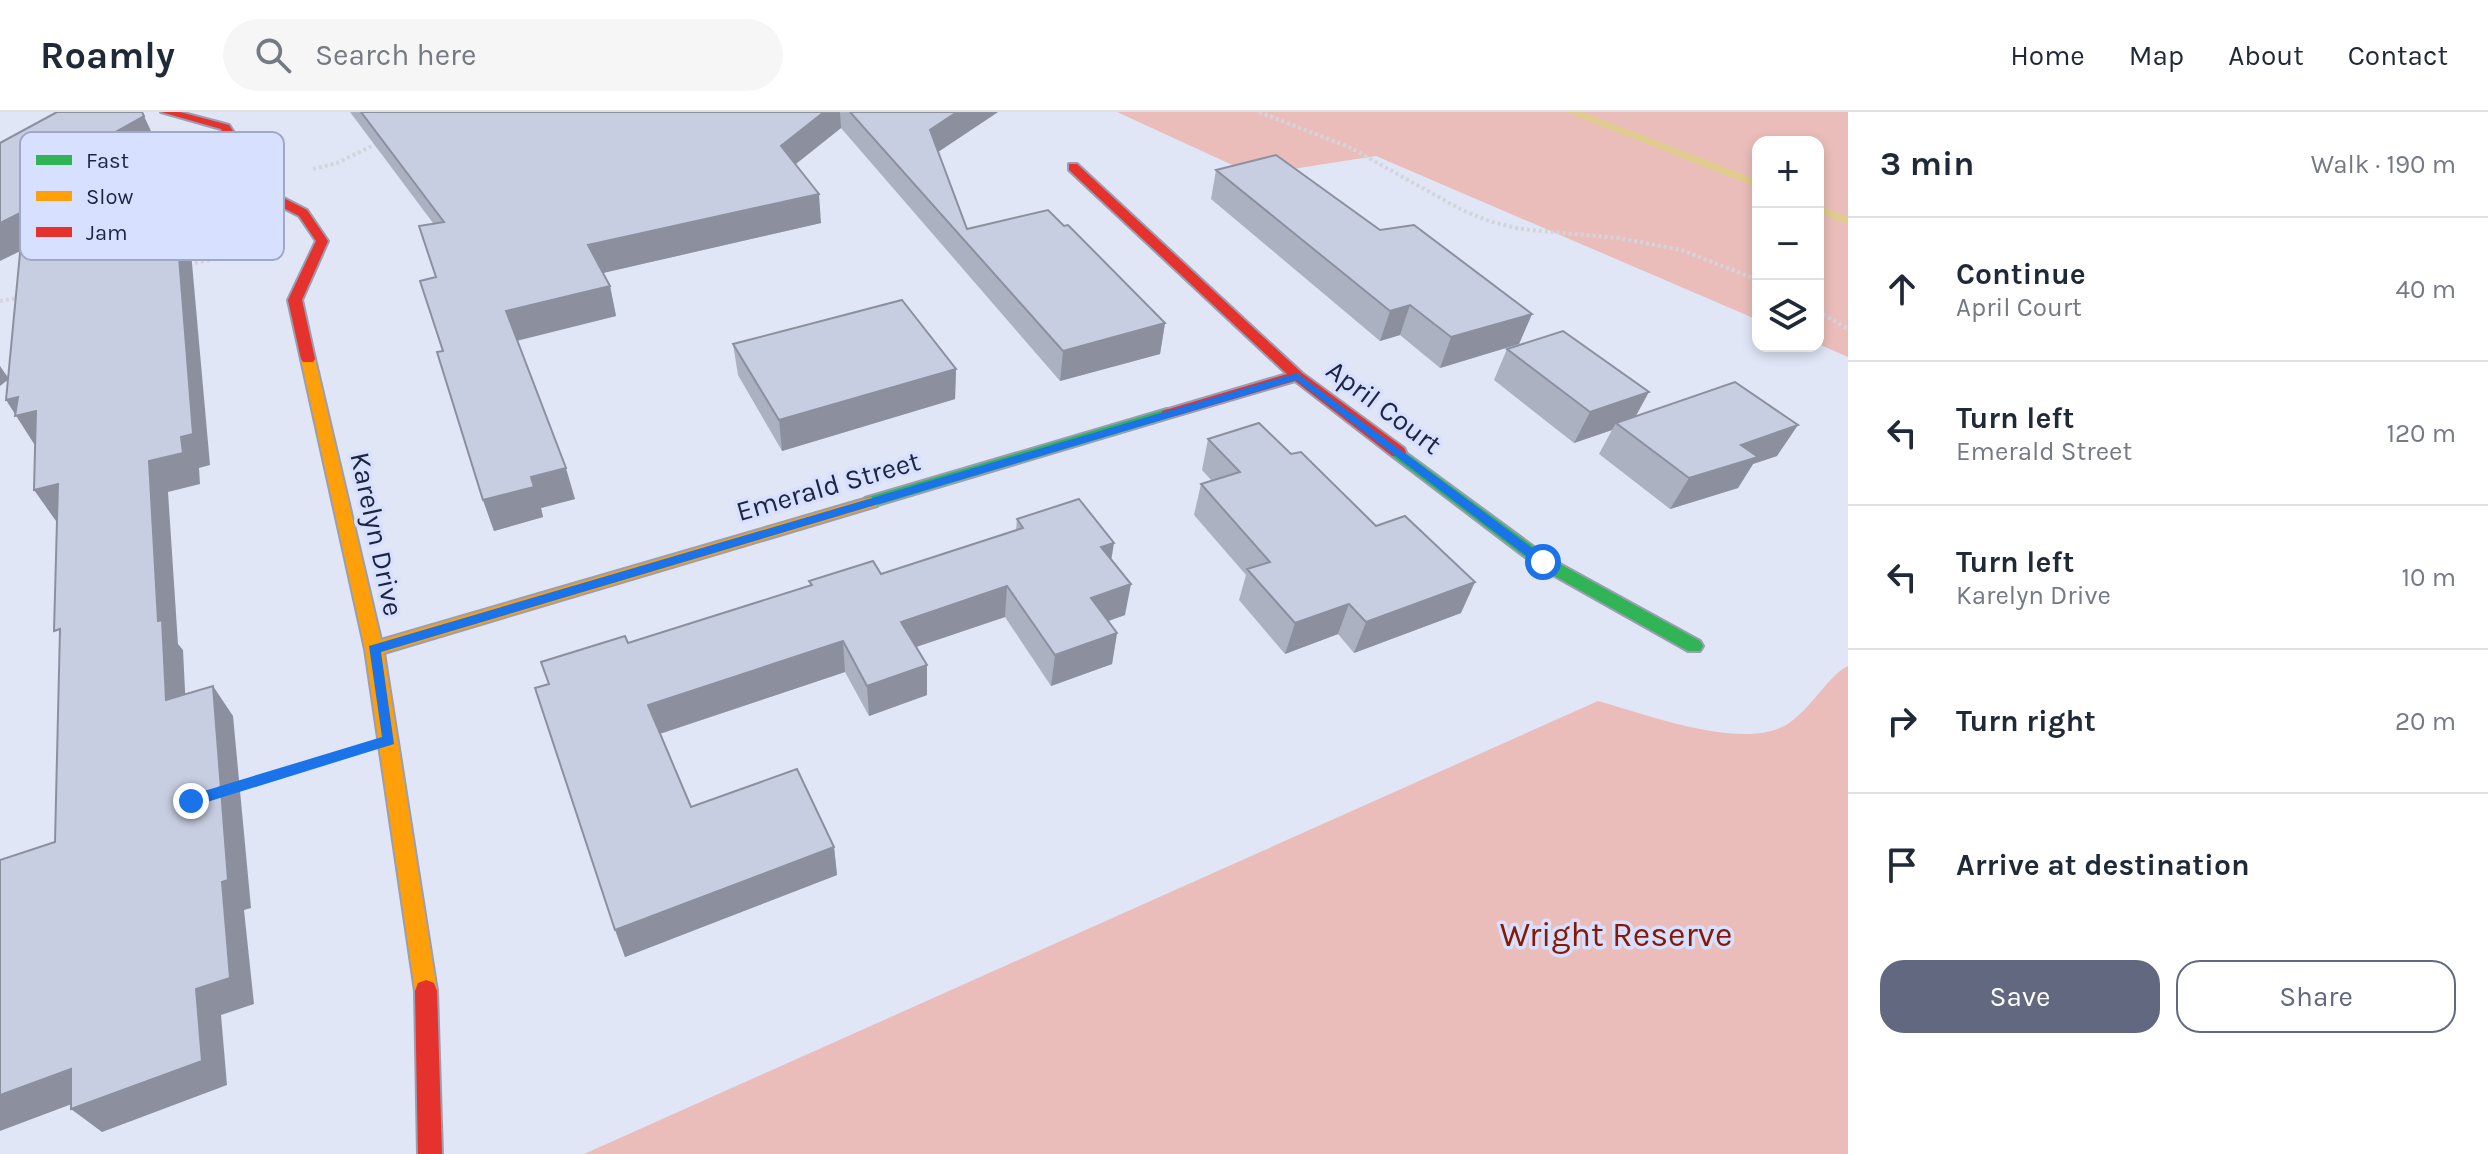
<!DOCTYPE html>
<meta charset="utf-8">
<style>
body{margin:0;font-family:Karla,sans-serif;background:#f6f6f7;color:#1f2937}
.controls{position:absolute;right:24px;top:24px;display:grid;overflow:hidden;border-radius:16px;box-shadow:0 4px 12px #0003}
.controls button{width:72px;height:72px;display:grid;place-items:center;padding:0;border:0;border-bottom:2px solid #e0e1e3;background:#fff;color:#1f2937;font:40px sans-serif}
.stop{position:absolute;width:24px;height:24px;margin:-18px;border:6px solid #1a73e8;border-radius:50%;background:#fff}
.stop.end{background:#1a73e8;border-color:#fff;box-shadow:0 2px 8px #0008}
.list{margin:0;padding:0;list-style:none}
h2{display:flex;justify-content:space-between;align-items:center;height:104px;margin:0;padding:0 32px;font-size:34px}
h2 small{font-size:26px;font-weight:400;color:#747a83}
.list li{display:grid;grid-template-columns:52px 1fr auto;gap:24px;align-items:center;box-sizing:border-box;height:144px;padding:0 32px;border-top:2px solid #e0e1e3}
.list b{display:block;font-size:30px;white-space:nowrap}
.list p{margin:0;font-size:26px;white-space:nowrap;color:#747a83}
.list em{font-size:26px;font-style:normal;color:#747a83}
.actions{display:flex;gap:16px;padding:24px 32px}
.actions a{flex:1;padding:18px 0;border:2px solid #616880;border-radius:24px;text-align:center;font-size:28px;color:#616880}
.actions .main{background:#616880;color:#fff}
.icon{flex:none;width:44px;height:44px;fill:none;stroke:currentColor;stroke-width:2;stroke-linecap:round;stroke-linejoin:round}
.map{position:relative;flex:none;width:1848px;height:1042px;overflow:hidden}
header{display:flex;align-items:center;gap:48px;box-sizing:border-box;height:112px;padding:0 40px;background:#fff;border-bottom:2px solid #e0e1e3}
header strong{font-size:38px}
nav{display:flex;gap:44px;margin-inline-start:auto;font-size:28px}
.search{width:560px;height:72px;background:#f6f6f7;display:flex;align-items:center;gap:20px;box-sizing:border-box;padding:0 28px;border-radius:44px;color:#747a83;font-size:30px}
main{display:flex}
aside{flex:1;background:#fff}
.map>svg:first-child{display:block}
.green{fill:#ebbdba}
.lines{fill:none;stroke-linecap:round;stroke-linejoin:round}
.stream{fill:#e0cc8f;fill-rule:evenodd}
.fast-casing{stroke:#999eb2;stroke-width:4}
.slow-casing{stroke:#999eb2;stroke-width:4}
.jam-casing{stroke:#999eb2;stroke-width:4}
.path-far1{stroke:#d3d5db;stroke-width:4;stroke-dasharray:3 3;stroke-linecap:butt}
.path{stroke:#d3d5db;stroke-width:6;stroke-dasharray:5 5;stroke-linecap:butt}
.fast{fill:#30b455;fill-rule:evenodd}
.slow{fill:#ff9f0a;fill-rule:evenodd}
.jam{fill:#e5322d;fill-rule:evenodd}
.wall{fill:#acb1c2}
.shaded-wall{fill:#8c909e}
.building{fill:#c8cee1;stroke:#8c909e;stroke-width:2}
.route{fill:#1a73e8}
.labels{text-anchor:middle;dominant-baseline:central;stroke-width:7;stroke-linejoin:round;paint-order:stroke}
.street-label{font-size:28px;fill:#1d2440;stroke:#d7e1ff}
.near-park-label{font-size:34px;fill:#881805;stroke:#d7e1ff}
.key{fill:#d7e1ff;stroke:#9fa8c6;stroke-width:2}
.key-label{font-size:22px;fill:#1d2440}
</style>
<header>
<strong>Roamly</strong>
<div class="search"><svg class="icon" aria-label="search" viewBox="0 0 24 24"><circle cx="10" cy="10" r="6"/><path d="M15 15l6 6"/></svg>Search here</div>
<nav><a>Home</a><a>Map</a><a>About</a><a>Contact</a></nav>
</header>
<main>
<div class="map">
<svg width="1848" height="1042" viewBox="0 0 1848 1042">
<rect width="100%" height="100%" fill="#e0e6f6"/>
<!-- green -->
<g class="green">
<polygon points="1117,0 1848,0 1848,245 1818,232 1818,30 1758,30 1758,208 1376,44 1254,63"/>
<path d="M1848 554V1042H584L1598 589C1646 602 1741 639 1786 613 1811 598 1828 563 1848 554Z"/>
</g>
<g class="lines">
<!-- stream -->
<g class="stream">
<polygon points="1566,0 1582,0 1758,68 1758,76"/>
<polygon points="1818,93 1848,105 1848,113 1818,101"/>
</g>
<defs>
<g id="fast">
<polygon points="1167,297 1175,302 1172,305 871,395 863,390 865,386"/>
<polygon points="1398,335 1549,446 1700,529 1703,534 1700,539 1688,539 1537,454 1392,344 1390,340"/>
</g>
<polygon id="slow" points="308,243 315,247 381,528 871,385 879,390 877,394 384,541 437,879 434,887 426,890 418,887 415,879 365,537 301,247"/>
<g id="jam">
<polygon points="161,0 180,0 229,13 274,81 307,98 328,129 302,188 315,247 313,250 303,250 301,247 288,188 316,129 299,104 266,87 221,17"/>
<polygon points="1069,52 1077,52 1302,261 1404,336 1406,340 1404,344 1392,344 1295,269 1172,305 1162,305 1162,299 1287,262 1069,58"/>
<polygon points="426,868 434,871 437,879 442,1042 418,1042 415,879 418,871"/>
</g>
</defs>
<!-- fast casing -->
<use href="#fast" class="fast-casing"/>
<!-- slow casing -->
<use href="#slow" class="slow-casing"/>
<!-- jam casing -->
<use href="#jam" class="jam-casing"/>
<!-- path-far1 -->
<g class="path-far1">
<polyline points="1259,0 1349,35 1462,98 1489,109 1520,117 1619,126 1681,138 1758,168"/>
<polyline points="313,57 337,51 378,31"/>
<polyline points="189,152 265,137"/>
<polyline points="0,189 22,185"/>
<polyline points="1818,199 1848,217"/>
</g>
<!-- path -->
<polyline class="path" points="234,676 335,645"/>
<!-- fast -->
<use href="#fast" class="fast"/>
<!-- slow -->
<use href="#slow" class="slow"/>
<!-- jam -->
<use href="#jam" class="jam"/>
</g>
<!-- wall -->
<g class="wall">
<polygon points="350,0 998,0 938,40 967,117 1165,211 1160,242 1060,269 841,16 796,52 821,111 603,161 610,174 616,204 517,229 575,387 541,396 543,405 494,419 483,388 443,239 436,165 433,111"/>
<polygon points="1216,58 1380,118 1532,202 1519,232 1440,256 1400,223 1380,229 1211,87"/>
<polygon points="733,232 956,257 955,287 782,339 738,263"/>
<polygon points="1507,237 1636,304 1777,344 1753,352 1738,376 1670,397 1599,342 1612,318 1574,331 1494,268"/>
<polygon points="1208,327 1291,342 1461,501 1354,541 1338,522 1285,542 1239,488 1246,463 1194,403 1201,372 1212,369 1202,358"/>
<polygon points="1017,407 1111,448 1125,503 1108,509 1117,521 1112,552 1051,574 1005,505 916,535 927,553 927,583 869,604 845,560 660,622 691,695 834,735 837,763 625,845 549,572 628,531 810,473 809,469 881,462 1016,418"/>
</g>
<!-- shaded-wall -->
<g class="shaded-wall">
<polygon points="824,0 840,0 841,16 783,62 781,34"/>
<polygon points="957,0 998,0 929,46 930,18"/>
<polygon points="144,4 157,32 100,65 85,37"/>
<polygon points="172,56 186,84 210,353 199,356 200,372 168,380 178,532 183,538 187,618 166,588 158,509 149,349"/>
<polygon points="819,82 821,111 594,163 588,133"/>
<polygon points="24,99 41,129 0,149 0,111"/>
<polygon points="610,174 616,204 515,229 506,199"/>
<polygon points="1410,193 1400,223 1380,229 1390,199"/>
<polygon points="1532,202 1519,232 1440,256 1451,225"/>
<polygon points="1165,211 1160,242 1060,269 1063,239"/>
<polygon points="0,254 9,267 0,274"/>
<polygon points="956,257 955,287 782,339 779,308"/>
<polygon points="1649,280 1632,311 1616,311 1612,318 1574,331 1590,300"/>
<polygon points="18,285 36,299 36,335 6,288"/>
<polygon points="1798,313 1777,344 1753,352 1738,376 1670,397 1689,366 1741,333"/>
<polygon points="566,356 575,387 541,396 543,405 494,419 483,388 531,365"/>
<polygon points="58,372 79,403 56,409 34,378"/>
<polygon points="1114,431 1109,462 1101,435"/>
<polygon points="1475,470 1461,501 1354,541 1366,510"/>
<polygon points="1131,472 1125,503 1086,517 1091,486"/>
<polygon points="1007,474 1005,505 901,540 901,510"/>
<polygon points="1349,492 1338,522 1285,542 1295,511"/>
<polygon points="1117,521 1112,552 1051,574 1055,543"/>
<polygon points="843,529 845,560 656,623 648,593"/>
<polygon points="927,553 927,583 869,604 867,574"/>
<polygon points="213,574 233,604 251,796 244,798 254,892 221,903 227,973 102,1020 71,997 196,877 222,770"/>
<polygon points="834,735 837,763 625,845 615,818"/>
<polygon points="71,957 101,981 0,1019 0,983"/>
</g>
<!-- building -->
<g class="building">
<polygon points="57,0 142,0 144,4 85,37 172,56 193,322 181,325 183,341 149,349 158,509 162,508 166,588 213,574 228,768 222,770 230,866 196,877 202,949 71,997 71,957 0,983 0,748 55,730 60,517 54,519 58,372 34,378 36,299 15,304 18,285 6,288 24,99 0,111 0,31"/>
<polygon points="361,0 824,0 781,34 819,82 588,133 610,174 506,199 566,356 531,365 534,375 483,388 437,240 443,239 420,169 436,165 419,114 444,110"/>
<polygon points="850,0 957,0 930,18 967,117 1048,98 1064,114 1068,113 1165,211 1063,239"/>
<polygon points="1276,43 1380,118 1414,113 1532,202 1451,225 1410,193 1390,199 1216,58"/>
<polygon points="902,188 956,257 779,308 733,232"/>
<polygon points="1563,219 1649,280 1590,300 1507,237"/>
<polygon points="1735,270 1798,313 1741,333 1758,345 1689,366 1616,311"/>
<polygon points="1259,311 1291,342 1301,340 1376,414 1405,404 1475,470 1366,510 1349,492 1295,511 1247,457 1270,450 1201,372 1240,360 1208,327"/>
<polygon points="1079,387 1114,431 1101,435 1131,472 1091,486 1117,521 1055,543 1007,474 901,510 927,553 867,574 843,529 648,593 691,695 797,657 834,735 615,818 535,576 549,572 541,550 625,524 628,531 812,473 809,469 873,449 881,462 1023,416 1017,407"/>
</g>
<!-- route -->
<polygon class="route" points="1297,261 1547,447 1547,453 1538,453 1296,268 381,540 394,632 191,695 184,689 191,683 382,625 369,534"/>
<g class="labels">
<!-- street labels -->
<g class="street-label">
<text transform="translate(1384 295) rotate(37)">April Court</text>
<text transform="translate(828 374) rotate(-16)">Emerald Street</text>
<text transform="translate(377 422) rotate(78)">Karelyn Drive</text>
</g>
<!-- near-park labels -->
<g class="near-park-label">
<text x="1616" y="823">Wright Reserve</text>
</g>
</g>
<!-- legend -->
<rect x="20" y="20" width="264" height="128" rx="12" class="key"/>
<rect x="36" y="43" width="36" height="10" fill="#30b455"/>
<rect x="36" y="79" width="36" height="10" fill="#ff9f0a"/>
<rect x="36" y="115" width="36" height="10" fill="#e5322d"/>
<g class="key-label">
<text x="86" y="56">Fast</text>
<text x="86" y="92">Slow</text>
<text x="86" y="128">Jam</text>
</g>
</svg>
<div class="controls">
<button>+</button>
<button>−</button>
<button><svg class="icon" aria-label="layers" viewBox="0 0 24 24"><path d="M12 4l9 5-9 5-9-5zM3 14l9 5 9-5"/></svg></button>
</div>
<div class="stop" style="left:1543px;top:450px"></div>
<div class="stop end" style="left:191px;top:689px"></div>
</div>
<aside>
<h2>3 min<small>Walk · 190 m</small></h2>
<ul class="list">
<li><svg class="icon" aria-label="ahead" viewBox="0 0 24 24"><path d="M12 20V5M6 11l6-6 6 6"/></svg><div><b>Continue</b><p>April Court</p></div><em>40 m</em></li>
<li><svg class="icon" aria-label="left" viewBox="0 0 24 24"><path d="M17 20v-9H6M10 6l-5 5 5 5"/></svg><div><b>Turn left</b><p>Emerald Street</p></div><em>120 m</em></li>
<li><svg class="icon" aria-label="left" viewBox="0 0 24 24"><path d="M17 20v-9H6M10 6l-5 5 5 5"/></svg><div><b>Turn left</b><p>Karelyn Drive</p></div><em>10 m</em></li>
<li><svg class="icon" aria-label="right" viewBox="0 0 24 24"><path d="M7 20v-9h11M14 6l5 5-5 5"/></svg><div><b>Turn right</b></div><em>20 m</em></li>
<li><svg class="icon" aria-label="arrive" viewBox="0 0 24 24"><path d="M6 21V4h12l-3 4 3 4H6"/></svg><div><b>Arrive at destination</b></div></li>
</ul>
<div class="actions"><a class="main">Save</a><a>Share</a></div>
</aside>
</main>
